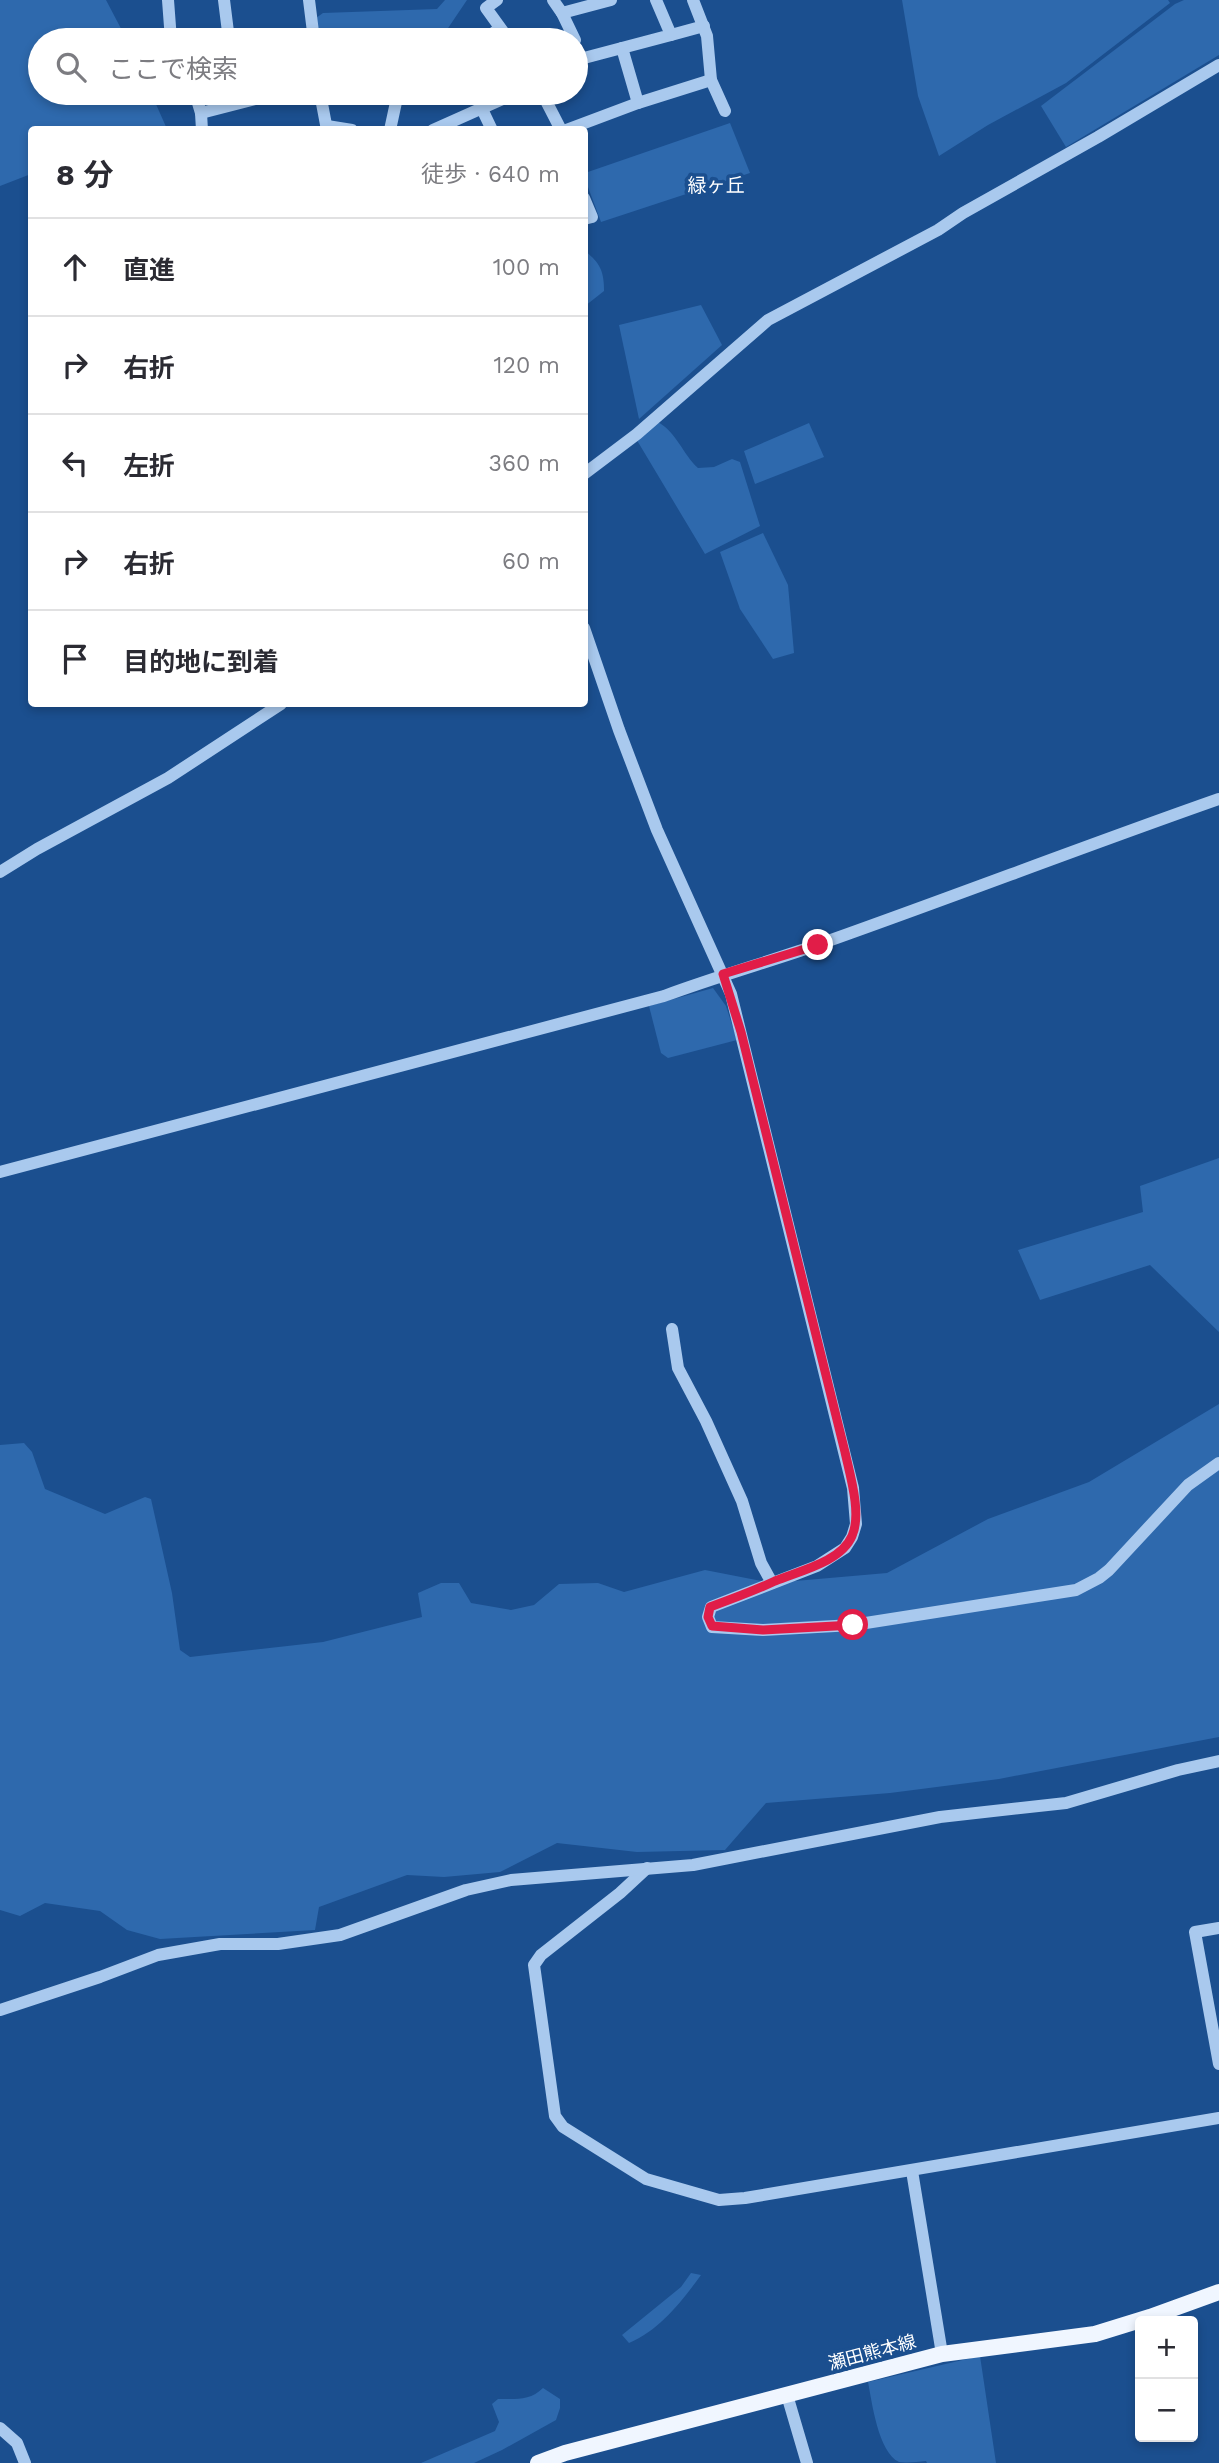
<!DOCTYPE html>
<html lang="ja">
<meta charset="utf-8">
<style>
body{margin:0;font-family:"Work Sans","Noto Sans JP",sans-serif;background:#f7f7f7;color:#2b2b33}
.controls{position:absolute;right:21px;bottom:21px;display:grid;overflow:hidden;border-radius:7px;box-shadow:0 4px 10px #0003}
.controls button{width:63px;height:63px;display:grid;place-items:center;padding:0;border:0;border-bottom:2px solid #e1e1e2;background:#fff;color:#2b2b33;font:35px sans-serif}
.stop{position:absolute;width:21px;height:21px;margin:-16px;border:5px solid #e11d48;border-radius:50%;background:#fff}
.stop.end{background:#e11d48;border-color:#fff;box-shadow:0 2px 7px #0008}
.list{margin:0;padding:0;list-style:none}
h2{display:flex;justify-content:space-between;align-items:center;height:91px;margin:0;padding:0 28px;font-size:30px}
h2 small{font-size:23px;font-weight:400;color:#7c7c81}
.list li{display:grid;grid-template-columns:46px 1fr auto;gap:21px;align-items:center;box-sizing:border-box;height:98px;padding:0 28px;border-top:2px solid #e1e1e2}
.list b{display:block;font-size:26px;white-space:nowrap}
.list em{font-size:23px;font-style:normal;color:#7c7c81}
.icon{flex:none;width:38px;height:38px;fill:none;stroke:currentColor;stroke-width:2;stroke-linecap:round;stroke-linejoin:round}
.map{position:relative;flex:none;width:1219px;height:2463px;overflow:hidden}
.search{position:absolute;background:#fff;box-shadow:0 4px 10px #0003;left:28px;top:28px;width:560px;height:77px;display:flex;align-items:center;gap:18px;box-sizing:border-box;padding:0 24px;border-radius:38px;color:#7c7c81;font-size:26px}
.panel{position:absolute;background:#fff;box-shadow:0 4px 10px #0003;left:28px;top:126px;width:560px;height:581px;border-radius:7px}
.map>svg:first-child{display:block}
.green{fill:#2e69ad}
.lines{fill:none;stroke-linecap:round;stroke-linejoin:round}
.minor{stroke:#a9c9ee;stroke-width:12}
.major{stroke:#f0f6ff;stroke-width:16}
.route{stroke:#e11d48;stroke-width:9}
.labels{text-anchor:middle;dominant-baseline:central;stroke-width:7;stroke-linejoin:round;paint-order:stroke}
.street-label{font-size:18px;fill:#fff;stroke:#1b4f8f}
.neighbourhood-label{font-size:19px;fill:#fff;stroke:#1b4f8f}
</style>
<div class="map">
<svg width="1219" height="2463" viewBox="0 0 1219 2463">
<rect width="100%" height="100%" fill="#1b4f8f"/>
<!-- green -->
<g class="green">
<polygon points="0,0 106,0 127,40 40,40 40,93 151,93 167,129 32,130 31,174 0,186"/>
<polygon points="445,0 467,0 440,40 428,40 376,30 373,40 318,40 316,18 323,13 437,9"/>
<polygon points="902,0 1168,0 1170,3 1066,83 988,125 939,156 918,96"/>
<polygon points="1184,0 1219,0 1219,55 1066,147 1041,106 1175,4"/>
<polygon points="730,123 750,173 601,222 585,179 585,173"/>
<path d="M585 251C600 263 604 271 604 291L585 306Z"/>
<polygon points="701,305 722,345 639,419 619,325"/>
<path d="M658 422C677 433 682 453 698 468L714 467 732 459 740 462 760 526 705 554 635 437Z"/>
<polygon points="809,423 824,457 755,484 744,451"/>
<polygon points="763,533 788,585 794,653 773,659 740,609 720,552"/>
<polygon points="713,988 726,1006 737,1040 668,1058 661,1053 649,1006"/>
<polygon points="1219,1158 1219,1332 1150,1265 1040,1300 1018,1250 1143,1212 1140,1186"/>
<polygon points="1219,1404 1219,1737 999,1779 890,1793 766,1803 725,1850 637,1852 557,1843 500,1872 444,1877 407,1875 319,1907 315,1930 160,1939 127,1930 100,1911 45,1903 20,1916 0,1910 0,1445 24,1443 32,1452 45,1489 105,1514 145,1497 151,1499 172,1593 180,1650 190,1657 323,1642 422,1617 418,1593 441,1583 459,1583 471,1603 511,1610 534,1605 559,1584 598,1583 624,1592 705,1570 772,1583 887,1573 988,1519 1089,1482"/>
<path d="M691 2273 701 2275C682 2301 660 2330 629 2343L622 2335 681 2287Z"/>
<path d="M980 2356 996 2463H927L926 2461C918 2462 906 2463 899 2462 878 2452 872 2402 868 2382Z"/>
<path d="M543 2388 560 2399V2408L556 2420 502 2450 474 2463H421L495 2431 499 2422 492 2404 498 2399C515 2399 530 2401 543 2388Z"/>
</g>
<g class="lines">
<!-- minor -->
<g class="minor">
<polyline points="168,0 171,40"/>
<polyline points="224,0 229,40"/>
<polyline points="309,0 314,40"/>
<polyline points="497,0 486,8 509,40"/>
<polyline points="553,0 562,13"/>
<polyline points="693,0 707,36 711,80 725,111"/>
<polyline points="671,35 704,26"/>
<polyline points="201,40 228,34"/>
<polyline points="484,40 500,28"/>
<polyline points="575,40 562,13 611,0"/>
<polyline points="622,48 638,103"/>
<polyline points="576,63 584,58 671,35 656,0"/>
<polyline points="195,93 201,113 202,130"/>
<polyline points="320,93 327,130"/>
<polyline points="542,93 561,130"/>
<polyline points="482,109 492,130"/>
<polyline points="201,113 279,93"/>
<polyline points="327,126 352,130"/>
<polyline points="390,130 398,93"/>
<polyline points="433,130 516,93"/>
<polyline points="566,130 638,103 711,80"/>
<polyline points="584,198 592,217 584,219"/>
<polyline points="584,474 637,434 768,320 938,230 963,213 1098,137 1219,65"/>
<polyline points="584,628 619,730 657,830 731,994 853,1488 856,1524 852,1537 845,1548 817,1566 711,1607 708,1617 712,1627 763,1630 853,1625 1076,1590 1099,1578 1109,1570 1188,1485 1219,1463"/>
<polyline points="0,872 37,849 168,778 281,704"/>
<path d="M0 1172 664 996C715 977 768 962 820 944 953 897 1085 846 1219 799"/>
<polyline points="672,1329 678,1368 706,1421 742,1501 761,1563 772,1583"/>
<polyline points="647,1868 620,1893 541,1955 534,1965 555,2116 563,2127 646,2179 719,2200 745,2198 1219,2118"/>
<polyline points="1219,1928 1195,1932 1219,2064"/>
<polyline points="0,2010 100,1977 158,1955 220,1944 278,1944 340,1935 466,1890 511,1880 693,1865 940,1817 1066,1803 1178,1770 1219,1761"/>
<polyline points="912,2171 942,2354"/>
<polyline points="787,2395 807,2463"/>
<polyline points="0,2428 17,2443 25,2463"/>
</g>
<!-- major -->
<polyline class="major" points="538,2463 565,2453 942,2354 1095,2334 1150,2317 1219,2292"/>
</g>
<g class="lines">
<!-- route -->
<path class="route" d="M818 945 723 974 741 1032 845 1452C850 1475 862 1514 852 1536 841 1562 799 1571 775 1581 754 1591 732 1599 710 1607L708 1617 712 1626 763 1630 853 1625"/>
</g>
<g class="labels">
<!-- street labels -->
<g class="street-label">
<text transform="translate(872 2352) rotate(-15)">瀬田熊本線</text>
</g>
<!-- neighbourhood labels -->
<g class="neighbourhood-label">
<text x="716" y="185">緑ヶ丘</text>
</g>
</g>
</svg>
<div class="controls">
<button>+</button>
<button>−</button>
</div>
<div class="stop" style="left:853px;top:1625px"></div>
<div class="stop end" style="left:818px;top:945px"></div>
<div class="search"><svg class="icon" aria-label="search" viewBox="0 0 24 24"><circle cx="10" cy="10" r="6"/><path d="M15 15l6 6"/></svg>ここで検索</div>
<section class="panel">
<h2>8 分<small>徒歩 · 640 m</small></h2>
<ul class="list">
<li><svg class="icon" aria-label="ahead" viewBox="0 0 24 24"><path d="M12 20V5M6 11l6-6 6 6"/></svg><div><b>直進</b></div><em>100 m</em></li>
<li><svg class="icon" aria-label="right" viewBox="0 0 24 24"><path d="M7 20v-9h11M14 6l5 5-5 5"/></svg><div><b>右折</b></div><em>120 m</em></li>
<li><svg class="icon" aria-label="left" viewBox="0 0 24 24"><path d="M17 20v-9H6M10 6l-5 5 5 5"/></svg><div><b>左折</b></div><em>360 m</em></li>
<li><svg class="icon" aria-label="right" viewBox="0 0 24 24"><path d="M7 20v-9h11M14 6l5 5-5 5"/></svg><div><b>右折</b></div><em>60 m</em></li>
<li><svg class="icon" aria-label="arrive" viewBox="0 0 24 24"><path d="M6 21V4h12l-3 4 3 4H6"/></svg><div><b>目的地に到着</b></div></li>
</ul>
</section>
</div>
